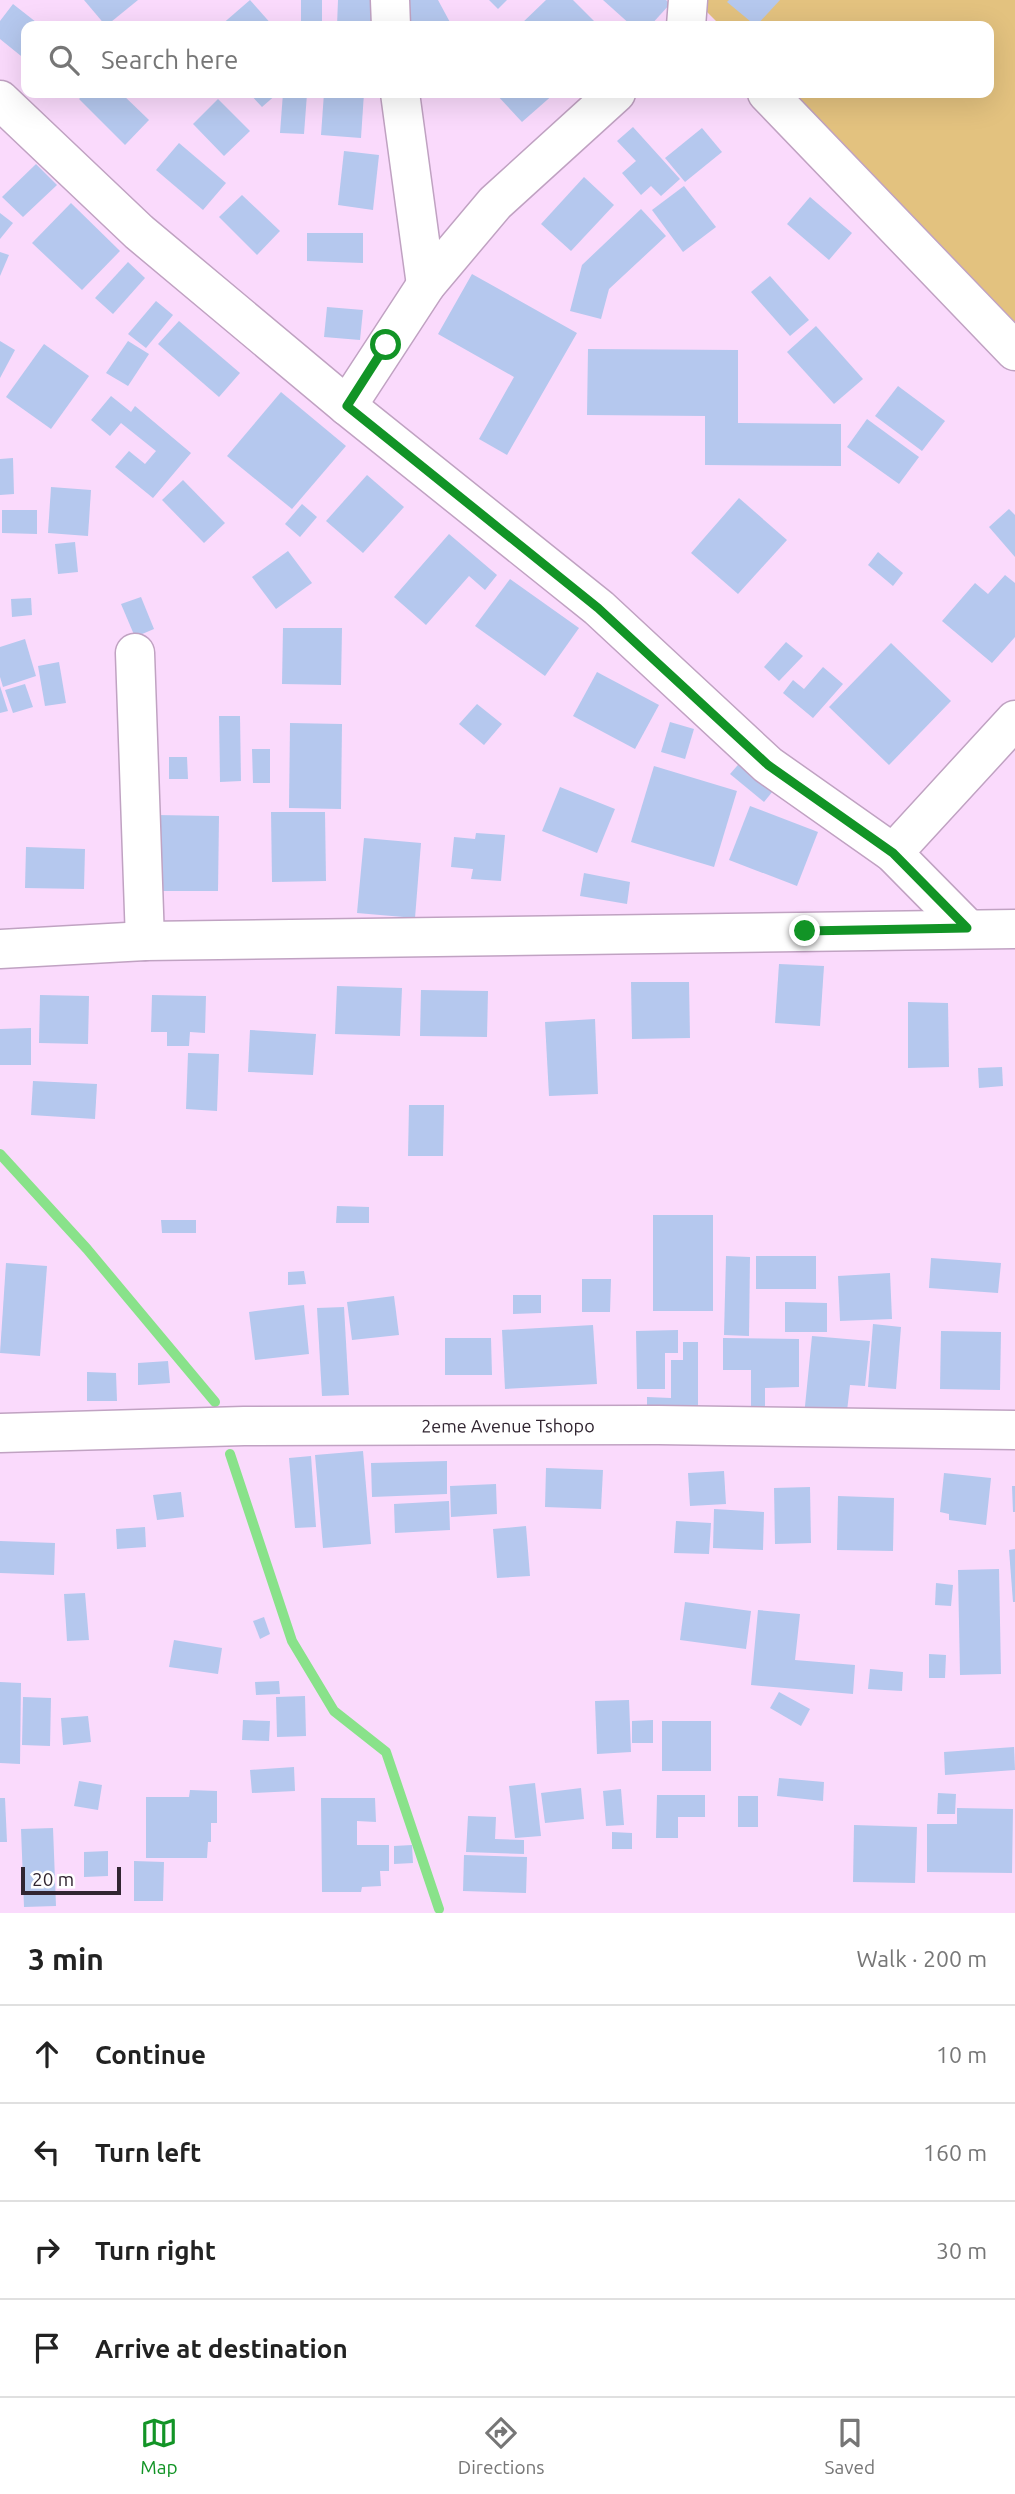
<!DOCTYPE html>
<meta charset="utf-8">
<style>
body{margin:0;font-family:Ubuntu,sans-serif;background:#f2f2f2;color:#222}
.scale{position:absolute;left:21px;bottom:18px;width:100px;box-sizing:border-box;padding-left:7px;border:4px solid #312531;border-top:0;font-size:19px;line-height:24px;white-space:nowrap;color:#312531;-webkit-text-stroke:5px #fff;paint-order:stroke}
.stop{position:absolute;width:21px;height:21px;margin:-16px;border:5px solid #129426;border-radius:50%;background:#fff}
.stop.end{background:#129426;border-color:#fff;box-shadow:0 2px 7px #0008}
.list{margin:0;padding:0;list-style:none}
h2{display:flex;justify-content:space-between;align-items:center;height:91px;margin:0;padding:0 28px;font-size:30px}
h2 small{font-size:23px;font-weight:400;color:#767676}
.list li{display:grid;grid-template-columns:46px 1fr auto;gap:21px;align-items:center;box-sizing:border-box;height:98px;padding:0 28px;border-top:2px solid #e0e0e0}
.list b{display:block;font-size:26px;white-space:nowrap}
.list em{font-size:23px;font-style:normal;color:#767676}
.icon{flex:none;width:38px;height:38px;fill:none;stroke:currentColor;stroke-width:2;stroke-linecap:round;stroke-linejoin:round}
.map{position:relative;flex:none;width:1015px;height:1913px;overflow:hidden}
.search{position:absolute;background:#fff;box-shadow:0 7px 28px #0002;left:21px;right:21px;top:21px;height:77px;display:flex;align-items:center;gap:18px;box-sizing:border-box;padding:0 24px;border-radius:14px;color:#767676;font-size:26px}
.sheet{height:483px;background:#fff}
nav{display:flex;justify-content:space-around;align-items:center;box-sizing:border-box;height:98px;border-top:2px solid #e0e0e0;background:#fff;font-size:19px;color:#767676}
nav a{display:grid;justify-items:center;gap:4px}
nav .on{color:#129426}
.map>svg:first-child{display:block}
.green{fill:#e3c27f}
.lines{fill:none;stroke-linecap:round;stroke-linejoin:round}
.stream{stroke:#89e28a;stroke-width:10}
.building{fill:#b5c8ee}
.minor-casing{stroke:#c0a2c2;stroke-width:41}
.minor{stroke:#fff;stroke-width:38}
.route{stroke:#129426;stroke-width:9}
.labels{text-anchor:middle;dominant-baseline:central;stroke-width:5;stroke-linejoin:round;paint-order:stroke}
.street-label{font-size:18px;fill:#312531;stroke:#fff}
</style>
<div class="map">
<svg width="1015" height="1913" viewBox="0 0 1015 1913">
<rect width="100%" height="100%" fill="#fadafc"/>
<!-- green -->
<polygon class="green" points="695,0 1015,0 1015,322 787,93 989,93 989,26 721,26"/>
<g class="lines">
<!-- stream -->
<g class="stream">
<polyline points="0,1154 87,1249 215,1402"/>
<polyline points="230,1454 292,1641 334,1711 386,1752 439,1909"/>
</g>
</g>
<!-- building -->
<g class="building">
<polygon points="84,0 138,0 106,26"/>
<polygon points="250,0 273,26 220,26"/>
<rect x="301" y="0" width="21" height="26"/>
<polygon points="338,0 379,0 378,26 337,26"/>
<polygon points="409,0 438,0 452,26 401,26 392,9"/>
<polygon points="489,0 507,0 498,9"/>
<polygon points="546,0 573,0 599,26 519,26"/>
<polygon points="603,0 666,0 670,4 650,26 632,26"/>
<polygon points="729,0 780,0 756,26 727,2"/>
<polygon points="13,4 41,26 26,26 26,60 0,39 0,21"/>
<polygon points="85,93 121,93 149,120 125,145 79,99"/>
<polygon points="249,93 278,93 262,107"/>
<polygon points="283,93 307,94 304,134 280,133"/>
<polygon points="324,93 364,93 361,138 321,135"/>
<polygon points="495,93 555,93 522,122"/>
<polygon points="218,99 250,131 224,156 193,124"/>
<polygon points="633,127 680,179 661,196 651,186 641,195 622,173 636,161 617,141"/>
<polygon points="702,128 722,152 685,182 665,158"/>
<polygon points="179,143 226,183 203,210 156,170"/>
<polygon points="344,151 379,155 373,210 338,205"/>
<polygon points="36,164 57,185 23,217 2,197"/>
<polygon points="584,177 614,205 571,251 541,224"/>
<polygon points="684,186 716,227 683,252 652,210"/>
<polygon points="242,195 280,231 257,255 219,217"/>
<polygon points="810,197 852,233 829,260 787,224"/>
<polygon points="71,203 120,251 82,290 32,243"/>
<polygon points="641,209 666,236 609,289 601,319 570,311 582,265"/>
<polygon points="0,213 13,223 0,239"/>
<polygon points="307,233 363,233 363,263 307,261"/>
<polygon points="0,252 9,255 0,276"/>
<polygon points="128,262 145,278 113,314 95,298"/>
<polygon points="472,274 577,333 507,455 479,439 514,377 438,334"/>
<polygon points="770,276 809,320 790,336 751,292"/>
<polygon points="156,301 173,315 146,348 128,334"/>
<polygon points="327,307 363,310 360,340 324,337"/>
<polygon points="179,321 240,373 219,397 158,344"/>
<polygon points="816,326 863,379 834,404 787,352"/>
<polygon points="0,341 15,350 0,378"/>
<polygon points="128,341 149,354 128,386 106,373"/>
<polygon points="44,344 89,376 51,429 6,397"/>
<polygon points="588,349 738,350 738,423 841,424 841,466 705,465 705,416 587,415"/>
<polygon points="898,386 945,421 922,451 875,416"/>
<polygon points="281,392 346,446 292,509 227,456"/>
<polygon points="111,396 131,412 135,406 191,453 153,498 115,467 129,451 145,464 156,451 121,423 110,436 91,420"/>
<polygon points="867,419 919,457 899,484 847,447"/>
<polygon points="13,458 14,494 0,495 0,459"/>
<polygon points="367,475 404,507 363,553 326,521"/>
<polygon points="183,480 225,523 204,543 162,500"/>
<polygon points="51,487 91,490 88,536 48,533"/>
<polygon points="739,498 787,540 738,594 691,553"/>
<polygon points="302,504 317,517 300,537 285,524"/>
<polygon points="1009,509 1015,515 1015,557 989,527"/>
<polygon points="2,510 37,510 37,534 2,533"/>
<polygon points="449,534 497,575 485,590 469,576 426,625 394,597"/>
<polygon points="75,542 78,572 58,574 55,544"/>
<polygon points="288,551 312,583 276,609 252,577"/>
<polygon points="878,552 903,573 893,586 868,565"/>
<polygon points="1005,575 1015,583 1015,637 992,663 942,621 975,583 988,594"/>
<polygon points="510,579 579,628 545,676 475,626"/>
<polygon points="141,597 154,629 135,637 121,604"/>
<polygon points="31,598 32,615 12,617 11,599"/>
<polygon points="283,628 342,628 341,685 282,684"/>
<polygon points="25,639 36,676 3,687 0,677 0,647"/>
<polygon points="786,642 803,656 779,681 764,667"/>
<polygon points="891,643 951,701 889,765 829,707"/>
<polygon points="59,662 66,703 45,706 38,666"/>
<polygon points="823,667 843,684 813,718 783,693 793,680 804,689"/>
<polygon points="597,672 659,705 635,749 573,716"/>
<polygon points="25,684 33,707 13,713 5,690"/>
<polygon points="0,686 8,711 0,713"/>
<polygon points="477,704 502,724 484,745 459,724"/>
<polygon points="219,716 240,716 241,781 220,782"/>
<polygon points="670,722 694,729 685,759 661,752"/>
<polygon points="290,723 342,724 341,809 289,808"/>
<polygon points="252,749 270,749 270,783 253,783"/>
<polygon points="169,757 187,757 188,779 169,779"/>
<polygon points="744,758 777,786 764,802 730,774"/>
<polygon points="654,766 737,791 714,867 631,842"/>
<polygon points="560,787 615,809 597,853 542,831"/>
<polygon points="750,806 818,832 797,886 729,860"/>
<polygon points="271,812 325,812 326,881 272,882"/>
<polygon points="156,815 219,816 218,891 155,891"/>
<polygon points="476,833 505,835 501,881 471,879 473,869 451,867 454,837 475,839"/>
<polygon points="364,838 421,843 415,918 357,913"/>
<polygon points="26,847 85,849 84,889 25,888"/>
<polygon points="584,873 630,882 627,904 580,896"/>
<polygon points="779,964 824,966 820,1026 775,1023"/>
<polygon points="631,982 689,982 690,1038 632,1039"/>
<polygon points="337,986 402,988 400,1036 335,1034"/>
<polygon points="421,990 488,991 487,1037 420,1036"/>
<polygon points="40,995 89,996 88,1044 39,1043"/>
<polygon points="152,995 206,996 205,1033 190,1032 189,1046 167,1046 167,1032 151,1032"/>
<polygon points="908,1002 948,1003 949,1067 908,1068"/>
<polygon points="595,1019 598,1094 549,1096 545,1022"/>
<polygon points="31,1028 31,1065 0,1065 0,1029"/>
<polygon points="250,1030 316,1034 313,1075 248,1072"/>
<polygon points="188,1053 219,1054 217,1111 186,1109"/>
<polygon points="1002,1067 1003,1086 979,1088 978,1068"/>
<polygon points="33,1081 97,1084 95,1119 31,1115"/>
<polygon points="409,1105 444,1105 443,1156 408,1156"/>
<polygon points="337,1206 369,1207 369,1223 336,1223"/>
<rect x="653" y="1215" width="60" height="96"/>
<polygon points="161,1220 196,1220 196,1233 162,1233"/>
<polygon points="726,1256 750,1257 749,1336 724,1335"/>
<rect x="756" y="1256" width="60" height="33"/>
<polygon points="931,1258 1001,1263 998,1293 929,1288"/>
<polygon points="6,1263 47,1266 40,1356 0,1353"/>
<polygon points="304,1271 306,1284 288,1285 288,1272"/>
<polygon points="890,1273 892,1319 840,1321 838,1276"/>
<polygon points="582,1279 611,1279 610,1312 582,1312"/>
<polygon points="513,1295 541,1295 541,1313 513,1314"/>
<polygon points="394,1296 399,1335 352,1340 347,1302"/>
<polygon points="785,1302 827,1303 827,1332 785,1332"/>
<polygon points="304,1305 309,1354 255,1360 249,1312"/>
<polygon points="344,1307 349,1395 322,1396 317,1308"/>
<polygon points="873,1324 901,1327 896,1389 868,1387"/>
<polygon points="593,1325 597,1384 505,1389 502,1330"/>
<polygon points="678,1330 678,1353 665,1353 665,1389 637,1389 636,1331"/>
<polygon points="941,1331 1001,1332 1000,1390 940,1389"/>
<polygon points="812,1336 870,1341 865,1386 850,1385 846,1420 804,1416"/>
<polygon points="445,1338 491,1338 492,1375 445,1375"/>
<polygon points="723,1338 799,1339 799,1387 765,1388 765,1410 751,1410 751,1370 723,1370"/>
<polygon points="683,1342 698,1342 698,1408 647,1408 647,1397 671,1398 671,1360 683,1360"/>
<polygon points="168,1361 170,1383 138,1385 138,1363"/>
<polygon points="87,1372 116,1373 117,1401 87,1401"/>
<polygon points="363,1451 371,1544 323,1548 315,1455"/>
<polygon points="311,1456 316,1527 295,1528 289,1458"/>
<polygon points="447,1461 447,1494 372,1497 371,1463"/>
<polygon points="546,1468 603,1470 601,1509 545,1507"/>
<polygon points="724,1471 726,1504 690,1506 688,1473"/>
<polygon points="944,1473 991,1478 986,1525 949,1520 949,1514 940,1512"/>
<polygon points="496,1484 497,1514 451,1517 450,1486"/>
<polygon points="1012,1486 1015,1486 1015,1512 1013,1512"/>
<polygon points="810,1487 811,1543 775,1544 774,1488"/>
<polygon points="181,1492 184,1517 157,1520 153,1495"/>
<polygon points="838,1496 894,1498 893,1551 837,1550"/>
<polygon points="449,1501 450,1530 395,1533 394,1504"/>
<polygon points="714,1509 764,1512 763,1550 713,1548"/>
<polygon points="676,1521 711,1523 709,1554 674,1553"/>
<polygon points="526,1526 530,1576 497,1578 493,1529"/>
<polygon points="145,1527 146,1547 117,1549 116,1529"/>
<polygon points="0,1541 55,1543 54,1575 0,1573"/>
<polygon points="1015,1549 1015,1602 1013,1602 1009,1550"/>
<polygon points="999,1569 1001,1674 960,1675 958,1570"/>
<polygon points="936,1583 953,1585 951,1606 935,1605"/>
<polygon points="85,1593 89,1640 67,1641 64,1594"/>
<polygon points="685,1602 751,1611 746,1649 680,1640"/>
<polygon points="758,1610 800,1614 795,1660 855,1665 853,1694 751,1685"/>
<polygon points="264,1617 270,1634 260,1639 253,1621"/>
<polygon points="174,1640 222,1648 218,1674 169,1667"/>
<polygon points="929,1654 946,1655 945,1678 929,1678"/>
<polygon points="870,1669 903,1672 902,1691 868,1689"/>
<polygon points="279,1681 280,1694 256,1695 255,1682"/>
<polygon points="0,1682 21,1683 20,1764 0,1763"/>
<polygon points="779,1692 810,1709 801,1726 770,1708"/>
<polygon points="305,1696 306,1736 277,1737 276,1697"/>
<polygon points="23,1697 51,1698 50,1746 22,1745"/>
<polygon points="629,1700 631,1752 597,1754 595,1701"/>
<polygon points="88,1716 91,1742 63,1745 61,1718"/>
<polygon points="243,1720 270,1721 269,1741 242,1740"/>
<polygon points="653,1720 653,1743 632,1743 632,1721"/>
<rect x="662" y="1721" width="49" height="50"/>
<polygon points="1014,1747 1015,1770 945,1775 944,1752"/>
<polygon points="294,1767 295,1791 252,1793 250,1770"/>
<polygon points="779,1778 824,1782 823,1801 777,1796"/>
<polygon points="79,1781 102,1785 98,1810 74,1806"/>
<polygon points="535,1783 541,1836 515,1838 509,1786"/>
<polygon points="581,1788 584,1819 545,1823 541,1793"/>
<polygon points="621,1789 624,1825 606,1826 603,1791"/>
<polygon points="190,1790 217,1791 217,1823 211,1823 211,1842 208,1842 207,1858 146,1858 146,1797 189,1797"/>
<polygon points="938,1793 956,1794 955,1814 937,1814"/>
<polygon points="657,1795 705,1795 705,1817 678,1817 678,1838 656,1838"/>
<rect x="738" y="1796" width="20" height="31"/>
<polygon points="0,1798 5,1798 7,1842 0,1842"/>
<polygon points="321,1798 375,1798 376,1822 357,1821 357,1845 389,1845 389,1871 380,1871 381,1886 362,1887 361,1892 322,1892"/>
<polygon points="957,1808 1013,1809 1012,1873 927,1872 927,1824 957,1824"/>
<polygon points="468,1816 496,1817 495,1839 524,1840 524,1854 466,1852"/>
<polygon points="854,1825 917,1827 915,1883 853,1882"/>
<polygon points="53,1828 56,1906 24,1907 21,1829"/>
<polygon points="612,1832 632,1833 632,1849 612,1849"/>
<polygon points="412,1845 413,1863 394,1864 394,1846"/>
<polygon points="108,1851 108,1876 84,1877 84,1852"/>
<polygon points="464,1855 527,1857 526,1893 463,1891"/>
<polygon points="134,1861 164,1862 163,1901 134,1901"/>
</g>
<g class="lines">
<defs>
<g id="minor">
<polyline points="390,0 391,26"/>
<polyline points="686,26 688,0"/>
<polyline points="400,93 426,285"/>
<polyline points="767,93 1015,351"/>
<polyline points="0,100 139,232 347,406 599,608 768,765 893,853 967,928"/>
<polyline points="347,406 426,285 495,203 616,93"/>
<polyline points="135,653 145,941"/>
<polyline points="893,853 1015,720"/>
<polyline points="0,949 145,941 1015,929"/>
<path id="s1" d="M0 1433 244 1426 658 1425 1015 1430"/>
</g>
</defs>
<!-- minor casing -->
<use href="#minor" class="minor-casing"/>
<!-- minor -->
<use href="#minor" class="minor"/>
</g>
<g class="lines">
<!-- route -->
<polyline class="route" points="386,345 347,406 598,608 768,765 893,853 967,928 805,931"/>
</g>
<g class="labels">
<!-- street labels -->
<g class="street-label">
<text stroke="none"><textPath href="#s1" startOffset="508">2eme Avenue Tshopo</textPath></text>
</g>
</g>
</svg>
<div class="scale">20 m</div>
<div class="stop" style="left:386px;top:345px"></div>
<div class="stop end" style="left:805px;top:931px"></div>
<div class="search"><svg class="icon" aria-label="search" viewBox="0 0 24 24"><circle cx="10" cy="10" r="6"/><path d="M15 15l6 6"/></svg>Search here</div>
</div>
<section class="sheet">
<h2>3 min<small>Walk · 200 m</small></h2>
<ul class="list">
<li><svg class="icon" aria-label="ahead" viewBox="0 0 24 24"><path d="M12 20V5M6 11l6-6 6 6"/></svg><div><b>Continue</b></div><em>10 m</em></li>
<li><svg class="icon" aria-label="left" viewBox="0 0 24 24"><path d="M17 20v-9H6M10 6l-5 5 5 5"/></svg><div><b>Turn left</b></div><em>160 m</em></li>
<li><svg class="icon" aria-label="right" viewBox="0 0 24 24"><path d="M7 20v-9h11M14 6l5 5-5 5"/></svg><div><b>Turn right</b></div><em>30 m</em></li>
<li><svg class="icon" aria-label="arrive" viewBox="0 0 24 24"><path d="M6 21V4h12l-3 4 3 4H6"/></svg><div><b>Arrive at destination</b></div></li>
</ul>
</section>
<nav>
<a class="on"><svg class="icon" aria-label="map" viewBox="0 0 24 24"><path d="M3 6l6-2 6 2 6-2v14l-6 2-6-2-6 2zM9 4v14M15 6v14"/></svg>Map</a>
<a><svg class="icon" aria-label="directions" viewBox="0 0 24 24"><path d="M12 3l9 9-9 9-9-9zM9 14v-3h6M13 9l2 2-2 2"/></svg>Directions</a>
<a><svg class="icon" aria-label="saved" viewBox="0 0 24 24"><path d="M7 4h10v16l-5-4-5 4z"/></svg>Saved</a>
</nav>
